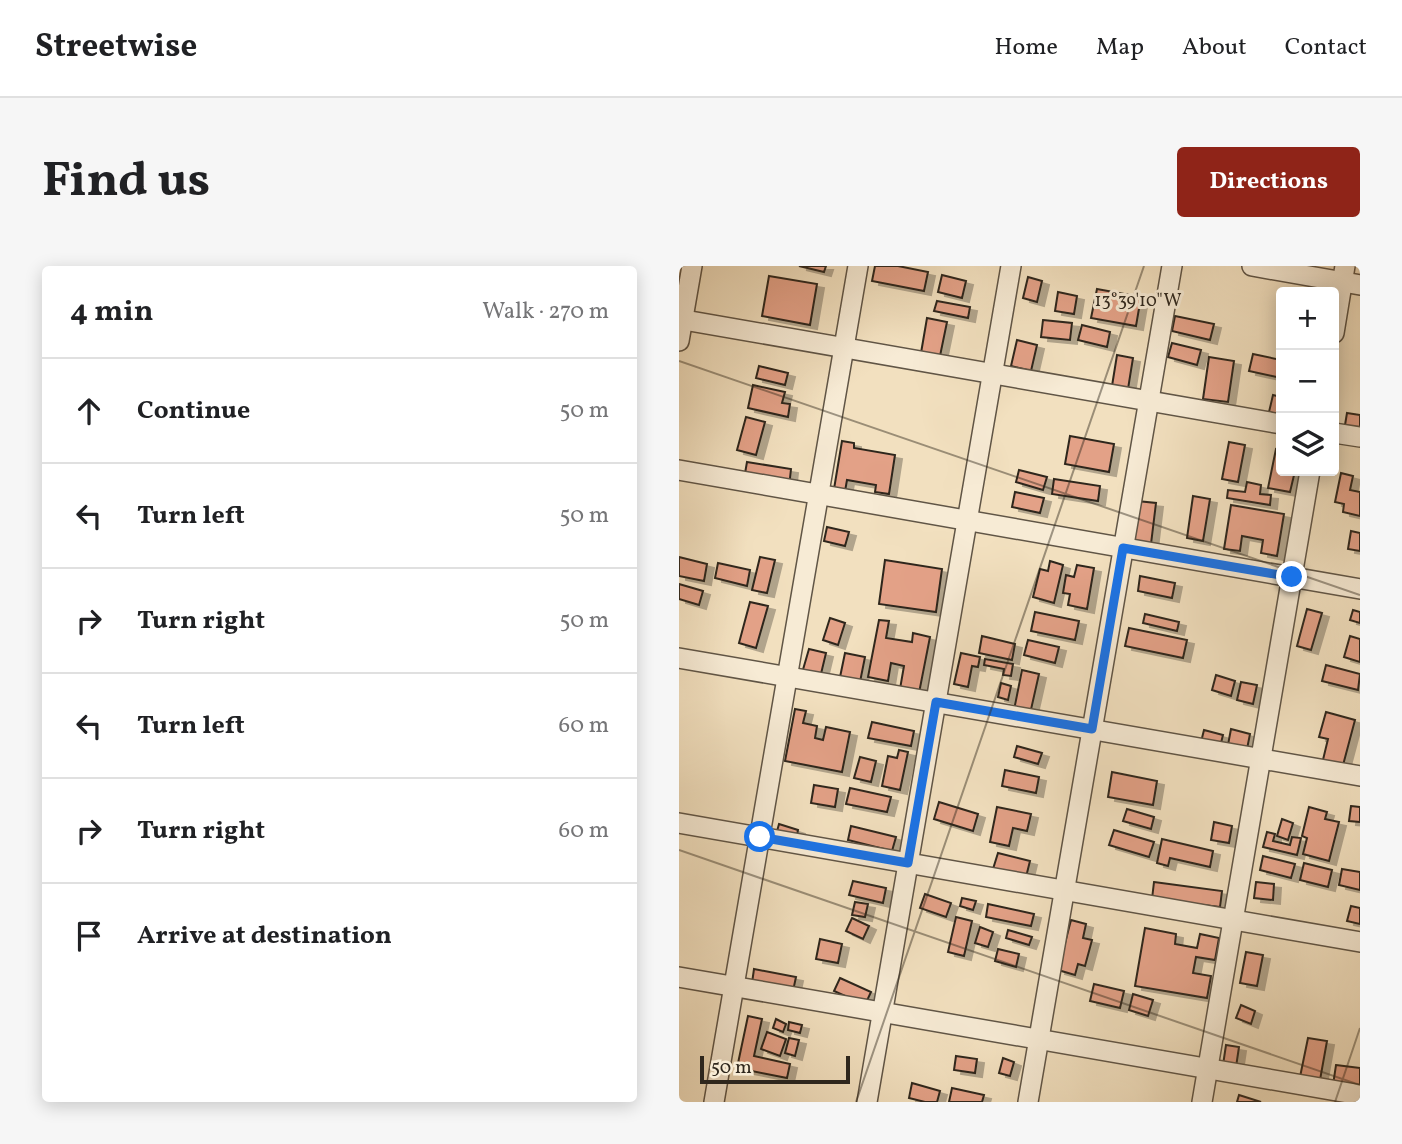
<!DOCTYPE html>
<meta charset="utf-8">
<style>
body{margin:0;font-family:Vollkorn,serif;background:#f6f6f6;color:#202124}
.controls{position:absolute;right:21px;top:21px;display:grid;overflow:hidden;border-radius:7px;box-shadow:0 4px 18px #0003}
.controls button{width:63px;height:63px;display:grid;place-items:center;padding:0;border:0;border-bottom:2px solid #e0e0e0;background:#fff;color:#202124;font:35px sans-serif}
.scale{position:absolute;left:21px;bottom:18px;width:150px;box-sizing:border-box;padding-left:7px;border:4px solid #2f271d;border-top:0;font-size:19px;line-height:24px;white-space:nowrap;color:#2f271d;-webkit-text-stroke:5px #f7ebd5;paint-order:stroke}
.stop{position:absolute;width:21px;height:21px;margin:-16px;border:5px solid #1a73e8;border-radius:50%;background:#fff}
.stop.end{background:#1a73e8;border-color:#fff;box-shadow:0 2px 7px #0008}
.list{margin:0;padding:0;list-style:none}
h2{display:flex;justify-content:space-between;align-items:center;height:91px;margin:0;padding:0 28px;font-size:30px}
h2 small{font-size:23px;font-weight:400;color:#757577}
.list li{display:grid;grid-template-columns:46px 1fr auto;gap:21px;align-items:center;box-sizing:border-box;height:105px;padding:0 28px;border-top:2px solid #e0e0e0}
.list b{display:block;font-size:26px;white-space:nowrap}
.list em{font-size:23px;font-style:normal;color:#757577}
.icon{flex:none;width:38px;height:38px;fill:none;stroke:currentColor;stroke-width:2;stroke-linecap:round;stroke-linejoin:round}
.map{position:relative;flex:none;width:681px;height:836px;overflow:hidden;border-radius:7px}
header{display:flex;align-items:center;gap:42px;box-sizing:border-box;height:98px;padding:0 35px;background:#fff;border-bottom:2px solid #e0e0e0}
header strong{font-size:33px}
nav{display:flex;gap:38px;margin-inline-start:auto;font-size:24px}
.intro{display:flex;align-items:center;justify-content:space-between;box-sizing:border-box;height:168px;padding:0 42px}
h1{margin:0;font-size:49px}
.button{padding:18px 32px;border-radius:7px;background:#8f2418;color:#fff;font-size:24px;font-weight:700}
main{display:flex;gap:42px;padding:0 42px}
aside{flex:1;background:#fff;border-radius:7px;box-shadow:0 4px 18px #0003}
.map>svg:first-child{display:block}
.building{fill:#e3a187;stroke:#2f271d;stroke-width:2;filter:url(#shadow)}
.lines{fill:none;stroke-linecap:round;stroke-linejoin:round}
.minor-casing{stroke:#605546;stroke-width:22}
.minor{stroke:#f7ebd5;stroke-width:19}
.route{stroke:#1a73e8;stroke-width:9}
.ticks{fill:none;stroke:#2f271d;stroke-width:2;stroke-opacity:0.45}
.ticks-label{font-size:18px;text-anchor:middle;fill:#2f271d;stroke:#f7ebd5;stroke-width:6;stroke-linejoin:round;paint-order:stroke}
</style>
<header>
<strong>Streetwise</strong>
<nav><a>Home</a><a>Map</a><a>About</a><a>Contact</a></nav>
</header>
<div class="intro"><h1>Find us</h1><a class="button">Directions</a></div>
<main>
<aside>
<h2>4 min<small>Walk · 270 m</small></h2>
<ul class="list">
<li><svg class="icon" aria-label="ahead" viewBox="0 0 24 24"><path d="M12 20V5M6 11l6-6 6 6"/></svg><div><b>Continue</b></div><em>50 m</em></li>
<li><svg class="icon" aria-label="left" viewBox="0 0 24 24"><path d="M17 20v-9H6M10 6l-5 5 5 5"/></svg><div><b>Turn left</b></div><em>50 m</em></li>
<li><svg class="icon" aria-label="right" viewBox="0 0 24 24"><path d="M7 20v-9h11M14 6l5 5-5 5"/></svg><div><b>Turn right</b></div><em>50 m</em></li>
<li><svg class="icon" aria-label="left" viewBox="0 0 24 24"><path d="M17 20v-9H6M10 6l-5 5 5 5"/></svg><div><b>Turn left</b></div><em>60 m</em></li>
<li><svg class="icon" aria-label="right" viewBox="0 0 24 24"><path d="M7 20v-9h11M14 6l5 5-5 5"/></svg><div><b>Turn right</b></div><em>60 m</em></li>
<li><svg class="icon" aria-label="arrive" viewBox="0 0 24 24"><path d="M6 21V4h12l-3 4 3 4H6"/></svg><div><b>Arrive at destination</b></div></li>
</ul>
</aside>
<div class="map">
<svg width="681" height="836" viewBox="0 0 681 836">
<defs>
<filter id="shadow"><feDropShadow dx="7" dy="4" stdDeviation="0" flood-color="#0004"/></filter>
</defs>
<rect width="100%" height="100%" fill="#f2e0bf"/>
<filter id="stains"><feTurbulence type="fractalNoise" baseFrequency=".00286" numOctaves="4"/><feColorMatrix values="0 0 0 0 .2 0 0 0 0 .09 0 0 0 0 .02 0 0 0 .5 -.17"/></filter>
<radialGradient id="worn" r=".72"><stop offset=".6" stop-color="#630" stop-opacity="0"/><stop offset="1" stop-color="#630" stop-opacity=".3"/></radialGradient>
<!-- building -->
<g class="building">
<polygon points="120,0 147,0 145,6"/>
<polygon points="196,0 219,0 249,6 245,25 193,15"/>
<polygon points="263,9 287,15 283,32 259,26"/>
<polygon points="90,10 138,18 131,59 83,50"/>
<polygon points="349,11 363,15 358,36 344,32"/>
<polygon points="418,23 462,31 457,60 412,52"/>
<polygon points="379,26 398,30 395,48 376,45"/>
<polygon points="258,35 291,41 289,52 255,45"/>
<polygon points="496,50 535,58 531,74 493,65"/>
<polygon points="248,52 268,56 261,90 242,87"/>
<polygon points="364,54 393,57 391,74 362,71"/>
<polygon points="403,59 431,66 428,81 399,74"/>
<polygon points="338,74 358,79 352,105 332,100"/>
<polygon points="493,77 522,84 518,99 489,91"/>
<polygon points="574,88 602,94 602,112 570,105"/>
<polygon points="438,89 454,92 449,123 433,120"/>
<polygon points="530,91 555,95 549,136 524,133"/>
<polygon points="80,100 109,107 106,119 77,112"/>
<polygon points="74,119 106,126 103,137 111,138 109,151 69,142"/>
<polygon points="594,129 602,131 602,149 590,146"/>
<polygon points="668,147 681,149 681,168 665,165"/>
<polygon points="67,151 86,156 77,189 58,184"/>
<polygon points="391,170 435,178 430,206 386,198"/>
<polygon points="163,175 175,177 175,182 216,189 210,228 196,226 197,219 168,214 165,231 154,229"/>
<polygon points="550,176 566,179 559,216 543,213"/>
<polygon points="597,183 602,184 602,205 616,205 611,226 589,222"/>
<polygon points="68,196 112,203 110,221 65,213"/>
<polygon points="340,204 368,211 364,224 337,216"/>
<polygon points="662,207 674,210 671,224 681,226 681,250 664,246 665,238 656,236"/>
<polygon points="375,213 421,220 419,235 373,228"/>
<polygon points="568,216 582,219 581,228 592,229 591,239 548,232 549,224 566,226"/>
<polygon points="336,226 365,232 361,247 333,241"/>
<polygon points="514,230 531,233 524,275 508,272"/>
<polygon points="458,235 477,237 472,278 453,275"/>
<polygon points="552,239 605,248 598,290 582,287 584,274 563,270 561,285 545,283"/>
<polygon points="148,261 170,266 166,280 145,275"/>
<polygon points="672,265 681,267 681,285 669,283"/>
<polygon points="0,291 28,298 25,315 0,310"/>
<polygon points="81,291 96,294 88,327 73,324"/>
<polygon points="206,294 263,303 257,346 200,338"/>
<polygon points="371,295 384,299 375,337 354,331 361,303 369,305"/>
<polygon points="39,297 71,304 68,320 36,312"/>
<polygon points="398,299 415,302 408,343 389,339 391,328 384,327 387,309 395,311"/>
<polygon points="461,310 496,317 493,332 459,325"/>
<polygon points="0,318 24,325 20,339 0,333"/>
<polygon points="71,336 89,340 77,382 60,377"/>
<polygon points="628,343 643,347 632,384 618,380"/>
<polygon points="674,344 681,346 681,357 671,354"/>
<polygon points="356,346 400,355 396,374 352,365"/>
<polygon points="466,348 500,356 498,365 464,357"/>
<polygon points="151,352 166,357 159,379 144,374"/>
<polygon points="200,354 210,355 207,372 233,376 234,367 251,371 240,427 221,423 225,400 212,397 209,415 189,411"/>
<polygon points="450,362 508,374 504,392 446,380"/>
<polygon points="303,370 336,378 333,394 300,387"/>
<polygon points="671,370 681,373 681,396 665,391"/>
<polygon points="349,374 380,381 376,397 345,389"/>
<polygon points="130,383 147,387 141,412 123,407"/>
<polygon points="166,387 186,391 180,421 160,416"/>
<polygon points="282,387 301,391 299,401 293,400 289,421 275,418"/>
<polygon points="306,393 334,398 332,410 324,409 325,403 305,399"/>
<polygon points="647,399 681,408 679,424 643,415"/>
<polygon points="343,404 360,408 351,448 335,444"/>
<polygon points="537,409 556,415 552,430 533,424"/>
<polygon points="562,416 578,419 574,438 558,434"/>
<polygon points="322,417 332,420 329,434 319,431"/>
<polygon points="116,443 127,445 124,457 138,460 136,472 144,474 147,461 171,466 163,506 106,495"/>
<polygon points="647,446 676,454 663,503 643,498 649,473 640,471"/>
<polygon points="193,456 235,465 232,480 189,472"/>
<polygon points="552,463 571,468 567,488 548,484"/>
<polygon points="525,464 544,469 540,485 521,480"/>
<polygon points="338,480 363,487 359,498 335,491"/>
<polygon points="220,484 229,486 221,524 203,520 209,490 218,492"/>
<polygon points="181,491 197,495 192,516 175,512"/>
<polygon points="326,504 360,511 357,527 323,520"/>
<polygon points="433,506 478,515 474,539 429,531"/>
<polygon points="135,519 159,523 156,541 132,537"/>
<polygon points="171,522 212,531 208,546 167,538"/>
<polygon points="260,536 299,548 294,565 255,553"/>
<polygon points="672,540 681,541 681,556 670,555"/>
<polygon points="318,541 352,548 348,565 334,562 330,580 311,576"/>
<polygon points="630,541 648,546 646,553 660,556 650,595 624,588 628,572 623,570"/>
<polygon points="448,543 475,551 472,563 444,555"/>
<polygon points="603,553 614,557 609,574 598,570"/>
<polygon points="535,556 553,560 550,577 532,574"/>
<polygon points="100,558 119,564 117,574 97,569"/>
<polygon points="172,560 217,571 213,585 169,574"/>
<polygon points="435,564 475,576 470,591 430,579"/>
<polygon points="588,566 596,568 594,575 611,579 613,571 622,572 618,589 584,581"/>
<polygon points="483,573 534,585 531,601 491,592 489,600 478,597"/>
<polygon points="319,587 351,595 347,611 314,603"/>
<polygon points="584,590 616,598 612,612 581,604"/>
<polygon points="625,597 653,604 649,621 621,614"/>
<polygon points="663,603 681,606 681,624 660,619"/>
<polygon points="174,615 207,622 204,637 170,629"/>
<polygon points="475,616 543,625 541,641 473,633"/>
<polygon points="577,616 595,618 594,634 575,632"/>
<polygon points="246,628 272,637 267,651 241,642"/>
<polygon points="283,632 297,635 294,644 281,640"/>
<polygon points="176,636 189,638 186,651 173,649"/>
<polygon points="309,638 355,648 352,660 307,651"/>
<polygon points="672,640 681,642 681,658 668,655"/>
<polygon points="277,651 293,655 285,690 269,686"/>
<polygon points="173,652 190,660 184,673 167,665"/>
<polygon points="392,654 407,658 404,672 413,674 406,700 399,698 396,709 379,704"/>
<polygon points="301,661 314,666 309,681 296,677"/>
<polygon points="466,662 497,668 496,678 518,682 521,668 540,672 536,694 517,691 514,707 532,710 528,732 456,720"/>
<polygon points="329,664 353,671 350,679 327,672"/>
<polygon points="141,673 163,678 159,697 137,693"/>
<polygon points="319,683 340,688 337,701 316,695"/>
<polygon points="567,686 584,689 578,720 561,717"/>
<polygon points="75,703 117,711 114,725 73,717"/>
<polygon points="161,712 192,726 186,739 155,725"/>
<polygon points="415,718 445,725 441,742 411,735"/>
<polygon points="454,728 474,734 469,750 450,744"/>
<polygon points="562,739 576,745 572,758 557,752"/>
<polygon points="69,750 83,753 75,790 111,798 108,812 58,802"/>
<polygon points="97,753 107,758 104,766 94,762"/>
<polygon points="110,756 123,759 121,767 109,764"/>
<polygon points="88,766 107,773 101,790 82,783"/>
<polygon points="110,772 120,774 116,790 106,787"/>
<polygon points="629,772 648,775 641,814 621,811"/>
<polygon points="547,779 560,781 557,801 544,799"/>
<polygon points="277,790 298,793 296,807 275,804"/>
<polygon points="324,792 335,796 331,810 320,807"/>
<polygon points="657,799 681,802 681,823 654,819"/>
<polygon points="233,817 261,825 258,836 246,836 230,832"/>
<polygon points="273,822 305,829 303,836 270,836"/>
<polygon points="560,829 582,836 558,836"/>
</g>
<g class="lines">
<defs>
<g id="minor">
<polyline points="573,0 681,19"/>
<polyline points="0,53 602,158"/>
<polyline points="655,67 666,0"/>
<polyline points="0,75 13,0"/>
<polyline points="655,167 681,171"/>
<polyline points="0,204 681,323"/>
<polyline points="0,392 681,510"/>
<polyline points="0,557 681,676"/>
<polyline points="0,711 681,829"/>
<polyline points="35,836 179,0"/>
<polyline points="188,836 332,0"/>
<polyline points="349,836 493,0"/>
<polyline points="523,836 631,205"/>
</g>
</defs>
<!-- minor casing -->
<use href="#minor" class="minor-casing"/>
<!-- minor -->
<use href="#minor" class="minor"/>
</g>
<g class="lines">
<!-- route -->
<polyline class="route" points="81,571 229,597 257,436 413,463 444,282 613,311"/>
</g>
<!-- ticks -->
<path class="ticks" d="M0 95 681 329M0 584 681 819M177 836 465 0M656 836 681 762"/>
<g class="ticks-label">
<text x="459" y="40">13°39'10"W</text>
</g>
<rect width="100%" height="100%" filter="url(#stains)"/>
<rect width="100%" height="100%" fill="url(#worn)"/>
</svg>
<div class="controls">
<button>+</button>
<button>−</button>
<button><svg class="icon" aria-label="layers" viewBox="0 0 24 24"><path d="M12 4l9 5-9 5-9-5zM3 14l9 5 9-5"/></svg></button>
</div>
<div class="scale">50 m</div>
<div class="stop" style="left:81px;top:571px"></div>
<div class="stop end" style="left:613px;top:311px"></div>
</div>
</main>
